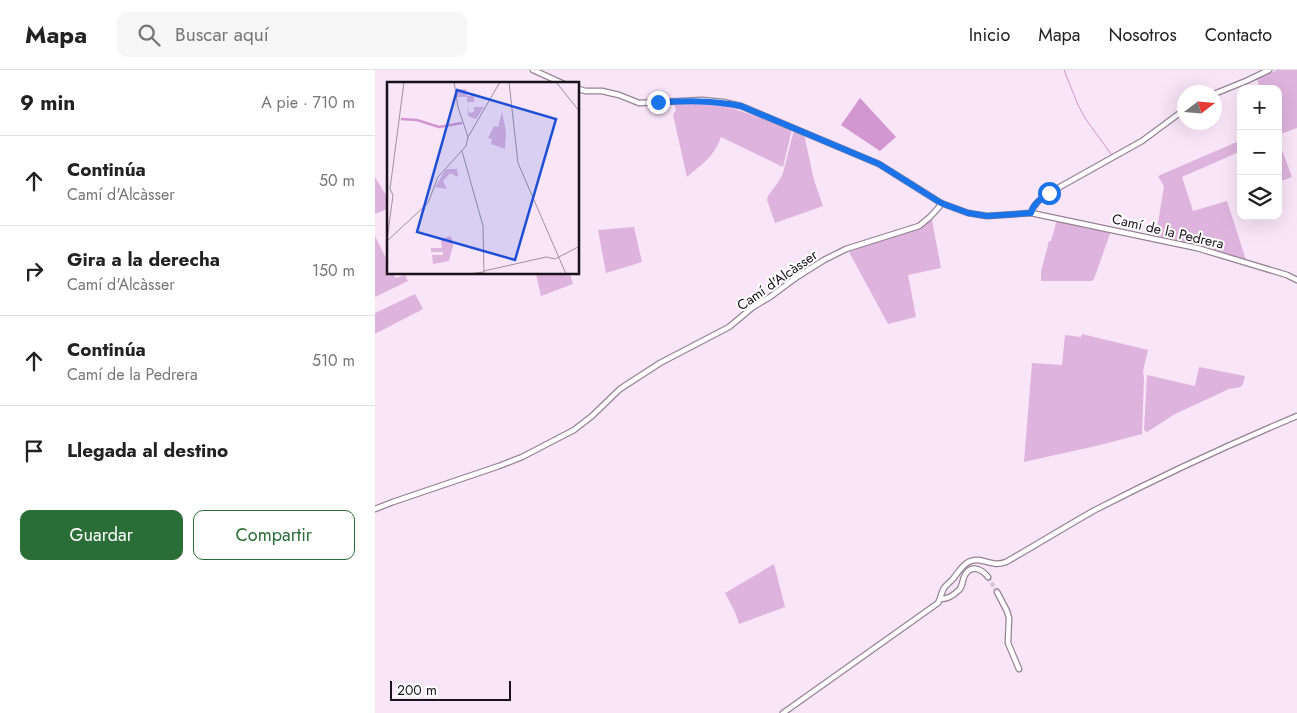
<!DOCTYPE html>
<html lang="es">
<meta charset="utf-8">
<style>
body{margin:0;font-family:Jost,sans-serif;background:#f6f6f6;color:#222}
.controls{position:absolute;right:15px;top:15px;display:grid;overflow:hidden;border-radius:10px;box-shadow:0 5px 20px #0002}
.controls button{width:45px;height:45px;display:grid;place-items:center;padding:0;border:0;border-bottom:1px solid #e0e0e0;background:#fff;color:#222;font:25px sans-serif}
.compass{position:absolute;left:802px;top:15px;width:45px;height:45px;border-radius:50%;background:#fff;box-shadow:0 5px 20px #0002;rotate:74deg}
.scale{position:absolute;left:15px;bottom:12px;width:121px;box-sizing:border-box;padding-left:5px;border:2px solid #191319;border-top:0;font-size:14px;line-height:18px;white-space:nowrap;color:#191319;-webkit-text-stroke:4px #fff;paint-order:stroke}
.stop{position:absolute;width:15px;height:15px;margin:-11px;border:4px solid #1a73e8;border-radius:50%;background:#fff}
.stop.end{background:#1a73e8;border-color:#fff;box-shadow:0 1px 5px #0008}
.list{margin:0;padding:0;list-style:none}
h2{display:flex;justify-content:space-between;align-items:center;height:65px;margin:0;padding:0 20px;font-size:21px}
h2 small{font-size:16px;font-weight:400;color:#767676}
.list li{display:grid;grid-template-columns:32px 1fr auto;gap:15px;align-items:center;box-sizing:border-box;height:90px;padding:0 20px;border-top:1px solid #e0e0e0}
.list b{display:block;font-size:19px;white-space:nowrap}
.list p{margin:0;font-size:16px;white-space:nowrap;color:#767676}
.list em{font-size:16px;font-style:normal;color:#767676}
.actions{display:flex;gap:10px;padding:15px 20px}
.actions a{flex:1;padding:11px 0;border:1px solid #2a6d37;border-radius:10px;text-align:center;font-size:18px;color:#2a6d37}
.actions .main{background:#2a6d37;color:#fff}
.icon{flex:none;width:28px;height:28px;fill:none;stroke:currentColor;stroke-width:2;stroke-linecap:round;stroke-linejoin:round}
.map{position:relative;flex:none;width:922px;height:643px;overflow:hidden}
header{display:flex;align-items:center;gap:30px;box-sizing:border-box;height:70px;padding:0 25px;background:#fff;border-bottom:1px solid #e0e0e0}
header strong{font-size:24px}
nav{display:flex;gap:28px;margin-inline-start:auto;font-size:18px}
.search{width:350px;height:45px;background:#f6f6f6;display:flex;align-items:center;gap:12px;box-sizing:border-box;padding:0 18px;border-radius:10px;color:#767676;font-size:19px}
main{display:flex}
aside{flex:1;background:#fff}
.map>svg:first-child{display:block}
.grass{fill:#deb3dd}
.water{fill:#d297d0}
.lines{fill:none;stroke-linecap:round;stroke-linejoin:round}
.stream{stroke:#d297d0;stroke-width:1}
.minor-tunnel{stroke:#d7c6d7;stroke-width:4.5;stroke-dasharray:4.5 2;stroke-linecap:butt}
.minor-casing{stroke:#968495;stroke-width:7}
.minor{stroke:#fff;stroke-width:4.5}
.route{stroke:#1a73e8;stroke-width:6}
.labels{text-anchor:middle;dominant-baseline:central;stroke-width:4;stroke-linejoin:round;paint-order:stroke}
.street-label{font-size:14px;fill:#191319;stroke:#fff}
.inset-river{fill:none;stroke:#d297d0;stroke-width:2.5}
.inset-road{fill:none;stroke:#9f919f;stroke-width:1}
.view{fill:#1d4ed8;fill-opacity:0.15;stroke:#1d4ed8;stroke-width:2.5}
.inset-edge{fill:none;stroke:#191319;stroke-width:2.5}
</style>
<header>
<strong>Mapa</strong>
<div class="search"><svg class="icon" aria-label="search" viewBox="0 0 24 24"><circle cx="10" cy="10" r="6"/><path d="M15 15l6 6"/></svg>Buscar aquí</div>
<nav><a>Inicio</a><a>Mapa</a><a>Nosotros</a><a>Contacto</a></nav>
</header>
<main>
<aside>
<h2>9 min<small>A pie · 710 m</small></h2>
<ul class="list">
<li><svg class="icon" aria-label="ahead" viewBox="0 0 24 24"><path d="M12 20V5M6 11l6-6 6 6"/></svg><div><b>Continúa</b><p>Camí d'Alcàsser</p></div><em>50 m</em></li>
<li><svg class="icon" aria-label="right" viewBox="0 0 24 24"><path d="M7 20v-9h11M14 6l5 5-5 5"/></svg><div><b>Gira a la derecha</b><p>Camí d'Alcàsser</p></div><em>150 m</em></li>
<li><svg class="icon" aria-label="ahead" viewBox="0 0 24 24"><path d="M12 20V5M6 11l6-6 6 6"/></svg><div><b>Continúa</b><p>Camí de la Pedrera</p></div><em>510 m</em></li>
<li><svg class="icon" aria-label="arrive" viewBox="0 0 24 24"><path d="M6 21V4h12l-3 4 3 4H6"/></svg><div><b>Llegada al destino</b></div></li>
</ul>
<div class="actions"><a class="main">Guardar</a><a>Compartir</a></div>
</aside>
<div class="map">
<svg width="922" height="643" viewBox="0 0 922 643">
<rect width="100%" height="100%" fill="#f9e5f8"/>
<!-- grass -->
<g class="grass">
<polygon points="902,0 922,0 922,58 903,65 903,19 885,19 882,9"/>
<path d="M316 34H338L354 37 417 59 408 97 346 67C338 88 328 93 312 107L298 45 301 40 299 35Z"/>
<polygon points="419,60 429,64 439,110 448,136 400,153 392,130 393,126 404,111 408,103"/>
<polygon points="903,69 917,107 903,112"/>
<polygon points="864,71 866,81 807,107 818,141 852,131 871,190 810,172 781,165 789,116 783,106"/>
<polygon points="0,107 14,130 14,138 0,144"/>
<polygon points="682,149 736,161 719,209 717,211 666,211 666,202 674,171 676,171"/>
<polygon points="557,150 566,198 533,205 541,247 513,254 474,182 516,166 517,167 544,158"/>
<polygon points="259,157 267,192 231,203 223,160"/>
<polygon points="0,166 14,194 14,204 18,204 21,208 30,205 33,211 0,227"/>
<polygon points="161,204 195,204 198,214 166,226"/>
<polygon points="40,224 48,239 0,264 0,243"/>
<polygon points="707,264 773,280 768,301 769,308 767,364 725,375 649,392 657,293 687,295 690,265 706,267"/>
<polygon points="824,297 870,306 868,314 866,317 854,319 800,344 772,362 769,360 772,305 820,316"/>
<polygon points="399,494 410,537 364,554 360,542 350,523"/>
</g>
<!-- water -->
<polygon class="water" points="485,28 521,67 505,81 466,55"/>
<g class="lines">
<!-- stream -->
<polyline class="stream" points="689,0 703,35 710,48 736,84"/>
<!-- minor-tunnel -->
<polyline class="minor-tunnel" points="613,507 622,522"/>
<defs>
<g id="minor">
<polyline points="158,0 189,14"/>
<path d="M204 19 210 21H227L244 25 264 33 327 30 348 32 366 36 504 94 566 133 593 143 612 146 656 143C658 134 667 128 674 123L767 71 809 40"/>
<polyline points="839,24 871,11 894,0"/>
<polyline points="656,143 822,178 912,205 922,210"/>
<polyline points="0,439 18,432 124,396 147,387 199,360 217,346 245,319 285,293 354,257 378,237 395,227 422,207 449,190 471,179 544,156 555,147 564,137 566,133"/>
<polyline points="622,522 632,541 634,548 633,573 644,599"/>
<path d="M566 529C573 529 579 525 584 520 588 516 587 510 590 505 596 494 607 499 613 507"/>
<path d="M408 643 563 533C566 528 566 523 569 518 571 515 574 513 577 510 585 501 589 489 604 490 614 492 621 496 631 492 661 475 690 457 720 440 786 406 853 375 922 346"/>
</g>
</defs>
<!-- minor casing -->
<use href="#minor" class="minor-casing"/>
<!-- minor -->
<use href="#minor" class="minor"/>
</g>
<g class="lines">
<!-- route -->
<path class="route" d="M283 32C312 31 336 30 366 36L504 94 566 133 593 143 612 146 656 143C658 134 667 128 674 123"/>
</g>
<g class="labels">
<!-- street labels -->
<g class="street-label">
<text transform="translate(793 161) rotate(13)">Camí de la Pedrera</text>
<text transform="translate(402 210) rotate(-35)">Camí d'Alcàsser</text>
</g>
</g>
<!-- overview -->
<g transform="translate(12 12)">
<rect width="192" height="192" fill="#f9e5f8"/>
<path d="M79 7 80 14H87V20H80L82 31 87 30V25H97L89 37 81 34 80 15H70L69 8ZM115 30 119 49 118 67 104 62 105 57 101 56 107 44 111 45ZM59 87H70L71 95 63 91 56 99 60 107 48 105ZM64 154 66 164 62 179 46 182 45 173H56V170H44V166H55L54 157Z" fill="#deb3dd"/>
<path class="inset-river" d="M14 37 30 38 52 45 75 41"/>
<path class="inset-road" d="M122 0 131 81 179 192M169 0 193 30M81 55 113 0M75 69 96 144 97 192M0 158 6 113 3 107 17 0M0 159 41 121 51 95 79 64 81 55 71 25 67 0M97 189 159 175 168 177 193 164M80 192 97 190"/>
<path class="view" d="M70 8 169 37 128 178 30 150Z"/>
<rect width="192" height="192" class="inset-edge"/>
</g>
</svg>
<div class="controls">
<button>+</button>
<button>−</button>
<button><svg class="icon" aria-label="layers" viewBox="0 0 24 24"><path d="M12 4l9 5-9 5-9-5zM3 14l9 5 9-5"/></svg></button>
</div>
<svg class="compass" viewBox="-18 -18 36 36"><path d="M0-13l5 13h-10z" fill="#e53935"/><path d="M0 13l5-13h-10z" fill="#767676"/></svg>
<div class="scale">200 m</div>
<div class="stop" style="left:674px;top:123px"></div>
<div class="stop end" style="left:283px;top:32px"></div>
</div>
</main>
